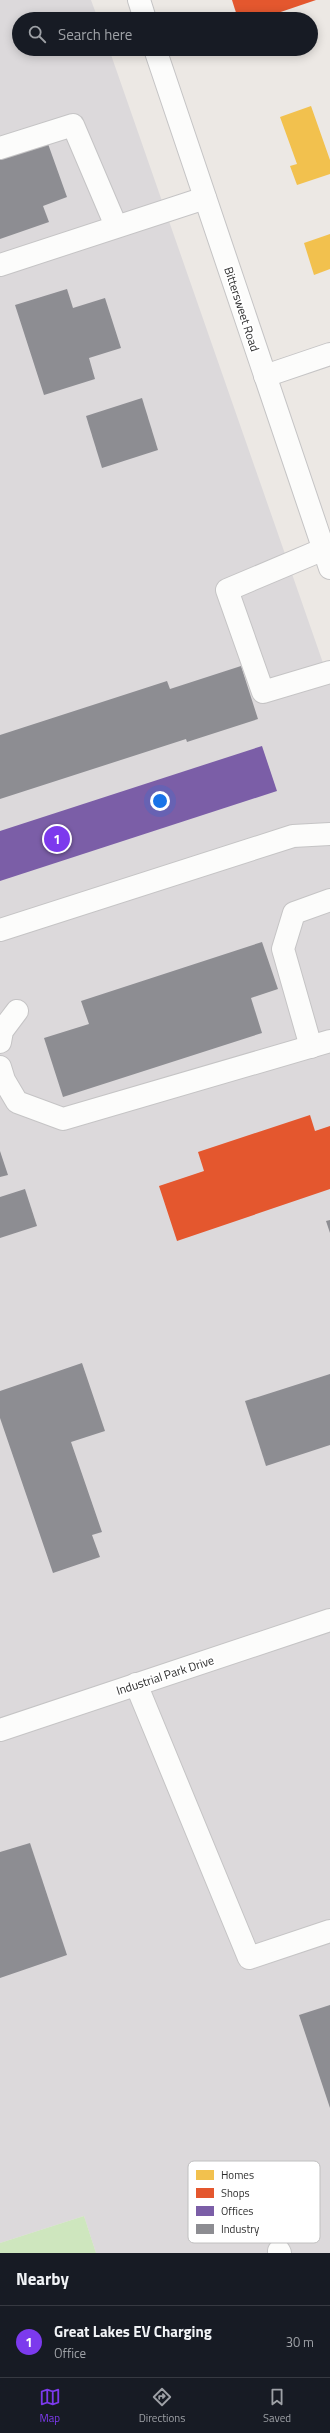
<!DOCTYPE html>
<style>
body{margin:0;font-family:"Titillium Web",sans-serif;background:#242831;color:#f1f3f6}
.you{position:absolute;left:160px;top:801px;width:14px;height:14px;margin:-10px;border:3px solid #fff;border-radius:50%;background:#1a73e8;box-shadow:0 0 0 6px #1a73e833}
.badge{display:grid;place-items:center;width:26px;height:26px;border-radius:50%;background:#7c3aed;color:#fff;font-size:13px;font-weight:700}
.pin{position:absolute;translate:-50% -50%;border:2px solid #fff;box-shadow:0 1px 4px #0006}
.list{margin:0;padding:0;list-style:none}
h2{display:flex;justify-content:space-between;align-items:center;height:52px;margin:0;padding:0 16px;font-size:17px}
h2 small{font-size:13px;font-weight:400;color:#9ea1a6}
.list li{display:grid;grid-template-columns:26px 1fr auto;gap:12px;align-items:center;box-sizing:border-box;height:72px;padding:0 16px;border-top:1px solid #363941}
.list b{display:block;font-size:15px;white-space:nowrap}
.list p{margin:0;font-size:13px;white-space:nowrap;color:#9ea1a6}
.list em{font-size:13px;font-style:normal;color:#9ea1a6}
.icon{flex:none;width:22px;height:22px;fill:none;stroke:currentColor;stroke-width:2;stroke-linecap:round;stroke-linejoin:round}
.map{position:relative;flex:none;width:330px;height:2253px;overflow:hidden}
.search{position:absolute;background:#171b24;box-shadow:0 2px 10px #0003;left:12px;right:12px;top:12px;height:44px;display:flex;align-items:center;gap:10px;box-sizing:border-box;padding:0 14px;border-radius:22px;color:#9ea1a6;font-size:15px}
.sheet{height:124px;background:#171b24}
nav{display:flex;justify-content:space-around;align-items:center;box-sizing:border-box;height:56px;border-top:1px solid #363941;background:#171b24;font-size:11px;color:#9ea1a6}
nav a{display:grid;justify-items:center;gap:2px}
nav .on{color:#7c3aed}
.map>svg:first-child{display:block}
.industrial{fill:#dcd9db}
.green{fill:#cee6be}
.homes{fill:#f2c14e}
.shops{fill:#e4572e}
.offices{fill:#7b5ea7}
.industry{fill:#8d8d92}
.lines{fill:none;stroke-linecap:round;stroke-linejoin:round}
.minor-casing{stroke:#c5c4c5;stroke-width:24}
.minor{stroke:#fcfcfb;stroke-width:22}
.labels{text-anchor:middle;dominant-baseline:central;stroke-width:4;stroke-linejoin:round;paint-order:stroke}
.street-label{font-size:12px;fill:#2e2e2e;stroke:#fff}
.key{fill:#fff;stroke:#c0c0c0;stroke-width:1}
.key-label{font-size:11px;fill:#2e2e2e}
</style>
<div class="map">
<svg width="330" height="2253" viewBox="0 0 330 2253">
<rect width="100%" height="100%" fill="#ece8e4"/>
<!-- industrial -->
<polygon class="industrial" points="0,0 91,0 98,19 19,19 19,49 109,49 330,683 330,2253 96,2253 84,2216 0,2243"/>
<!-- green -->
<polygon class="green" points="84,2216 96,2253 0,2253 0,2243"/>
<!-- homes -->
<g class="homes">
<polygon points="311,106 330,160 330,174 297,185 290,166 297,164 280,117"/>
<polygon points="330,234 330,269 314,275 304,243"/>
</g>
<!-- shops -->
<g class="shops">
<polygon points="232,0 316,0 260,19 238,19"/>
<polygon points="310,1115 315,1131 330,1126 330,1189 177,1241 159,1186 204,1171 198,1152"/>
</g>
<!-- offices -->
<polygon class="offices" points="262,746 277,791 0,881 0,831"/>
<!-- industry -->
<g class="industry">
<polygon points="47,141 67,197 43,206 49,222 0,239 0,158"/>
<polygon points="67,289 73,308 105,298 121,348 89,358 95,379 44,395 15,305"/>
<polygon points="142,398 158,450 102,468 86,416"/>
<polygon points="241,666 258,719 187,742 186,739 0,799 0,735 167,681 170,689"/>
<polygon points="262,942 278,989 251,998 262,1033 63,1097 44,1038 89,1024 81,1001"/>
<polygon points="0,1151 8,1175 0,1177"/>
<polygon points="25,1189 37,1226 0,1238 0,1197"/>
<polygon points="330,1220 330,1233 326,1221"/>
<polygon points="82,1363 105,1431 71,1442 102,1532 92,1535 100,1557 53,1573 0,1418 0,1391"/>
<polygon points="330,1374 330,1445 266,1466 245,1401"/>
<polygon points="30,1843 67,1955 0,1978 0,1852"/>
<polygon points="330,2005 330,2108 299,2015"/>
</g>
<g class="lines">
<defs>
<g id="minor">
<polyline points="139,0 145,19"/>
<polyline points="155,49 330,568"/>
<polyline points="0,148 73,125 116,226"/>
<polyline points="0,265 205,198"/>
<polyline points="265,376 330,354"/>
<polyline points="324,549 227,590 263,692 330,672"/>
<polyline points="0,930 293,836 330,834"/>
<polyline points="0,1042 2,1031 17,1011"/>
<polyline points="311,1047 283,949 294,913 330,900"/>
<polyline points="0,1067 4,1080 17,1102 63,1119 330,1041"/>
<polyline points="136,1684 249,1958 330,1931"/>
<polyline points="0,1730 330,1620"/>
<polyline points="279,2251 280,2253"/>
</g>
</defs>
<!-- minor casing -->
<use href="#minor" class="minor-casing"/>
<!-- minor -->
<use href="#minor" class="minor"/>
</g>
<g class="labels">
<!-- street labels -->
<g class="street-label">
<text transform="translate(242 309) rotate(72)">Bittersweet Road</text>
<text transform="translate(165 1675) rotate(-18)">Industrial Park Drive</text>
</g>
</g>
<!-- legend -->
<rect x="188" y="2161" width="132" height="82" rx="6" class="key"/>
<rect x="196" y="2170" width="18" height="10" fill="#f2c14e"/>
<rect x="196" y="2188" width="18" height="10" fill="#e4572e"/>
<rect x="196" y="2206" width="18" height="10" fill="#7b5ea7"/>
<rect x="196" y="2224" width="18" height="10" fill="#8d8d92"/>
<g class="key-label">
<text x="221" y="2179">Homes</text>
<text x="221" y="2197">Shops</text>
<text x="221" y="2215">Offices</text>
<text x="221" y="2233">Industry</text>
</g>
</svg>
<div class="you"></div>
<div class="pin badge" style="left:57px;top:839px">1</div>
<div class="search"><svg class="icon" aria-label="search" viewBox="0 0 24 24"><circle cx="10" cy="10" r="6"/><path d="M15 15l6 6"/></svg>Search here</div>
</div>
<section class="sheet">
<h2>Nearby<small></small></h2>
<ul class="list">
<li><span class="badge">1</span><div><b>Great Lakes EV Charging</b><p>Office</p></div><em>30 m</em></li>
</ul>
</section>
<nav>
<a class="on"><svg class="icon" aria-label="map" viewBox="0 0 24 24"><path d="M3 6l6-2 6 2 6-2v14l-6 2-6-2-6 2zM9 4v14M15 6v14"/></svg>Map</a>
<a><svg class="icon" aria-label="directions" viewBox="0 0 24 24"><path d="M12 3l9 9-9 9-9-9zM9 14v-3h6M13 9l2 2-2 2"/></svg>Directions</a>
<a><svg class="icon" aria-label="saved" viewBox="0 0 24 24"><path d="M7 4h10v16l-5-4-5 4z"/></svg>Saved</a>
</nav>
